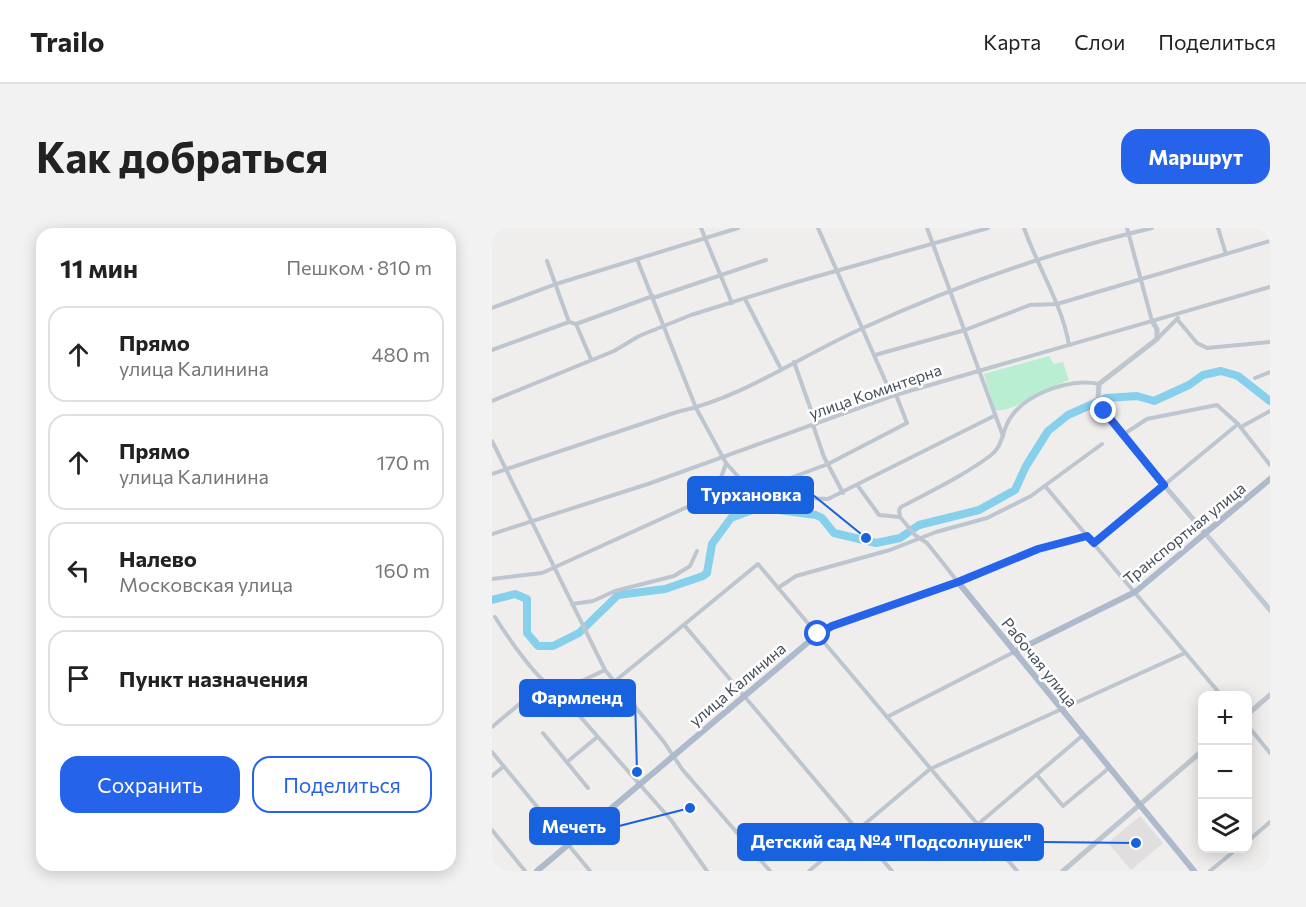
<!DOCTYPE html>
<html lang="ru">
<meta charset="utf-8">
<style>
body{margin:0;font-family:Commissioner,sans-serif;background:#f2f2f2;color:#222}
.controls{position:absolute;right:18px;bottom:18px;display:grid;overflow:hidden;border-radius:12px;box-shadow:0 3px 15px #0003}
.controls button{width:54px;height:54px;display:grid;place-items:center;padding:0;border:0;border-bottom:2px solid #e0e0e0;background:#fff;color:#222;font:30px sans-serif}
.stop{position:absolute;width:18px;height:18px;margin:-14px;border:4px solid #2563eb;border-radius:50%;background:#fff}
.stop.end{background:#2563eb;border-color:#fff;box-shadow:0 2px 6px #0008}
.list{margin:0;padding:0;list-style:none}
h2{display:flex;justify-content:space-between;align-items:center;height:78px;margin:0;padding:0 24px;font-size:26px}
h2 small{font-size:20px;font-weight:400;color:#767676}
.list li{display:grid;grid-template-columns:39px 1fr auto;gap:18px;align-items:center;box-sizing:border-box;height:96px;margin:0 12px 12px;padding:0 12px;border:2px solid #e0e0e0;border-radius:18px}
.list b{display:block;font-size:22px;white-space:nowrap}
.list p{margin:0;font-size:20px;white-space:nowrap;color:#767676}
.list em{font-size:20px;font-style:normal;color:#767676}
.actions{display:flex;gap:12px;padding:18px 24px}
.actions a{flex:1;padding:14px 0;border:2px solid #2563eb;border-radius:18px;text-align:center;font-size:21px;color:#2563eb}
.actions .main{background:#2563eb;color:#fff}
.icon{flex:none;width:33px;height:33px;fill:none;stroke:currentColor;stroke-width:2;stroke-linecap:round;stroke-linejoin:round}
.map{position:relative;flex:none;width:778px;height:643px;overflow:hidden;border-radius:18px}
header{display:flex;align-items:center;gap:36px;box-sizing:border-box;height:84px;padding:0 30px;background:#fff;border-bottom:2px solid #e0e0e0}
header strong{font-size:28px}
nav{display:flex;gap:33px;margin-inline-start:auto;font-size:21px}
.intro{display:flex;align-items:center;justify-content:space-between;box-sizing:border-box;height:144px;padding:0 36px}
h1{margin:0;font-size:42px}
.button{padding:15px 27px;border-radius:18px;background:#2563eb;color:#fff;font-size:21px;font-weight:700}
main{display:flex;gap:36px;padding:0 36px}
aside{flex:1;background:#fff;border-radius:18px;box-shadow:0 3px 15px #0003}
.map>svg:first-child{display:block}
.education{fill:#e1dedf}
.green{fill:#baeed2}
.lines{fill:none;stroke-linecap:round;stroke-linejoin:round}
.river{stroke:#87d0ec;stroke-width:8}
.minor{stroke:#bdc6cf;stroke-width:4}
.tertiary{stroke:#bdc6cf;stroke-width:5}
.secondary{stroke:#bfc9d6;stroke-width:5}
.primary{stroke:#acbacc;stroke-width:6}
.route{stroke:#2563eb;stroke-width:8}
.labels{text-anchor:middle;dominant-baseline:central;stroke-width:5;stroke-linejoin:round;paint-order:stroke}
.street-label{font-size:16px;fill:#454f5a;stroke:#fff}
.leader{fill:none;stroke:#1862df;stroke-width:2}
.callout-dot{fill:#1862df;stroke:#fff;stroke-width:2}
.callout{fill:#1862df;stroke:#1862df;stroke-width:2}
.callout-label{font-size:18px;text-anchor:middle;font-weight:bold;fill:#fff}
</style>
<header>
<strong>Trailo</strong>
<nav><a>Карта</a><a>Слои</a><a>Поделиться</a></nav>
</header>
<div class="intro"><h1>Как добраться</h1><a class="button">Маршрут</a></div>
<main>
<aside>
<h2>11 мин<small>Пешком · 810 m</small></h2>
<ul class="list">
<li><svg class="icon" aria-label="ahead" viewBox="0 0 24 24"><path d="M12 20V5M6 11l6-6 6 6"/></svg><div><b>Прямо</b><p>улица Калинина</p></div><em>480 m</em></li>
<li><svg class="icon" aria-label="ahead" viewBox="0 0 24 24"><path d="M12 20V5M6 11l6-6 6 6"/></svg><div><b>Прямо</b><p>улица Калинина</p></div><em>170 m</em></li>
<li><svg class="icon" aria-label="left" viewBox="0 0 24 24"><path d="M17 20v-9H6M10 6l-5 5 5 5"/></svg><div><b>Налево</b><p>Московская улица</p></div><em>160 m</em></li>
<li><svg class="icon" aria-label="arrive" viewBox="0 0 24 24"><path d="M6 21V4h12l-3 4 3 4H6"/></svg><div><b>Пункт назначения</b></div></li>
</ul>
<div class="actions"><a class="main">Сохранить</a><a>Поделиться</a></div>
</aside>
<div class="map">
<svg width="778" height="643" viewBox="0 0 778 643">
<rect width="100%" height="100%" fill="#f0eded"/>
<!-- education -->
<polygon class="education" points="648,588 671,615 639,642 616,615"/>
<!-- green -->
<path class="green" d="M557 128 562 136 571 134 577 152C554 159 522 185 503 182L492 146Z"/>
<g class="lines">
<!-- river -->
<polyline class="river" points="0,372 23,366 35,371 35,405 46,418 61,418 87,405 126,367 173,361 211,348 215,345 220,316 225,309 239,290 260,282 271,280 324,287 330,290 342,305 384,315 408,310 427,297 487,282 523,262 534,238 556,203 576,187 614,170 645,168 662,173 697,157 711,147 729,143 746,148 778,173"/>
<!-- minor -->
<g class="minor">
<polyline points="209,0 240,75"/>
<polyline points="326,0 400,168"/>
<polyline points="435,0 511,208"/>
<path d="M532 0C546 40 570 76 577 117"/>
<polyline points="635,0 660,93"/>
<polyline points="726,0 734,26"/>
<polyline points="145,31 204,180 234,235 260,264 274,268 336,271 502,188"/>
<polyline points="55,33 77,94 84,96 99,131"/>
<polyline points="161,70 274,32"/>
<polyline points="253,71 289,141"/>
<polyline points="0,80 64,56 246,0"/>
<polyline points="685,91 705,115 715,120 778,114"/>
<polyline points="84,96 161,68"/>
<polyline points="666,110 686,90"/>
<polyline points="0,122 77,94"/>
<polyline points="383,127 473,102 538,77 565,76 778,13"/>
<polyline points="302,134 324,196"/>
<polyline points="763,150 778,144"/>
<polyline points="0,173 122,123 147,108 199,87 305,54 496,0"/>
<polyline points="321,197 332,229 351,265"/>
<polyline points="749,199 778,183"/>
<polyline points="629,208 655,191 725,177 746,196 778,237"/>
<polyline points="0,213 113,442 172,514 190,541 278,643"/>
<path d="M0 246 185 184C251 170 310 127 371 100 463 58 562 23 660 0"/>
<polyline points="366,258 387,287 408,289"/>
<polyline points="553,258 729,467"/>
<polyline points="261,264 336,236 415,195 404,167"/>
<path d="M408 289 407 282 409 279C439 263 471 248 498 228 510 219 509 209 515 196 528 167 578 149 607 156"/>
<polyline points="408,289 423,307 435,315 466,354 546,321 595,308"/>
<polyline points="0,306 156,256 400,168 778,59"/>
<polyline points="602,315 746,196"/>
<polyline points="0,351 50,345 215,270 223,265 234,236"/>
<polyline points="286,360 304,348 398,322 444,304 495,290 539,268 610,216"/>
<polyline points="80,376 101,373 123,363 182,348 198,338 205,323"/>
<path d="M3 389C13 405 47 456 63 460L179 592 215 643"/>
<polyline points="193,398 400,643"/>
<polyline points="122,454 266,336 525,643"/>
<polyline points="66,464 113,442"/>
<polyline points="395,489 522,424"/>
<polyline points="756,498 778,525"/>
<polyline points="0,499 49,458 54,458"/>
<polyline points="51,505 96,560"/>
<polyline points="0,524 98,643"/>
<polyline points="75,534 104,510"/>
<polyline points="545,547 571,578 617,540"/>
<polyline points="0,548 12,538"/>
<polyline points="485,597 590,508"/>
<polyline points="0,602 33,643"/>
<polyline points="756,613 778,594"/>
<polyline points="317,643 438,541 693,425"/>
<polyline points="718,643 746,620"/>
</g>
<!-- tertiary -->
<g class="tertiary">
<polyline points="660,93 665,101 665,111 607,156 606,171 619,195 713,305"/>
<polyline points="756,486 778,467"/>
<polyline points="571,643 710,523"/>
</g>
<!-- secondary -->
<polyline class="secondary" points="713,305 778,382"/>
<!-- primary -->
<g class="primary">
<polyline points="522,424 643,364 778,251"/>
<polyline points="45,643 326,406 340,398 466,354 702,643"/>
</g>
</g>
<g class="lines">
<!-- route -->
<polyline class="route" points="326,406 340,398 466,354 546,321 595,308 602,315 672,257 612,183"/>
</g>
<g class="labels">
<!-- street labels -->
<g class="street-label">
<text transform="translate(383 163) rotate(-19)">улица Коминтерна</text>
<text transform="translate(692 305) rotate(-39)">Транспортная улица</text>
<text transform="translate(548 434) rotate(51)">Рабочая улица</text>
<text transform="translate(245 456) rotate(-40)">улица Калинина</text>
</g>
</g>
<!-- callouts -->
<path class="leader" d="M374 310L321 267M145 544L143 470M198 580L127 598M644 615L551 614"/>
<g class="callout-dot">
<circle cx="374" cy="310" r="6"/>
<circle cx="145" cy="544" r="6"/>
<circle cx="198" cy="580" r="6"/>
<circle cx="644" cy="615" r="6"/>
</g>
<g class="callout">
<rect x="196" y="249" width="125" height="36" rx="6"/>
<rect x="28" y="452" width="115" height="36" rx="6"/>
<rect x="38" y="580" width="89" height="36" rx="6"/>
<rect x="246" y="596" width="305" height="36" rx="6"/>
</g>
<g class="callout-label">
<text x="259" y="273">Турхановка</text>
<text x="85" y="476">Фармленд</text>
<text x="82" y="605">Мечеть</text>
<text x="399" y="620">Детский сад №4 "Подсолнушек"</text>
</g>
</svg>
<div class="controls">
<button>+</button>
<button>−</button>
<button><svg class="icon" aria-label="layers" viewBox="0 0 24 24"><path d="M12 4l9 5-9 5-9-5zM3 14l9 5 9-5"/></svg></button>
</div>
<div class="stop" style="left:326px;top:406px"></div>
<div class="stop end" style="left:612px;top:183px"></div>
</div>
</main>
